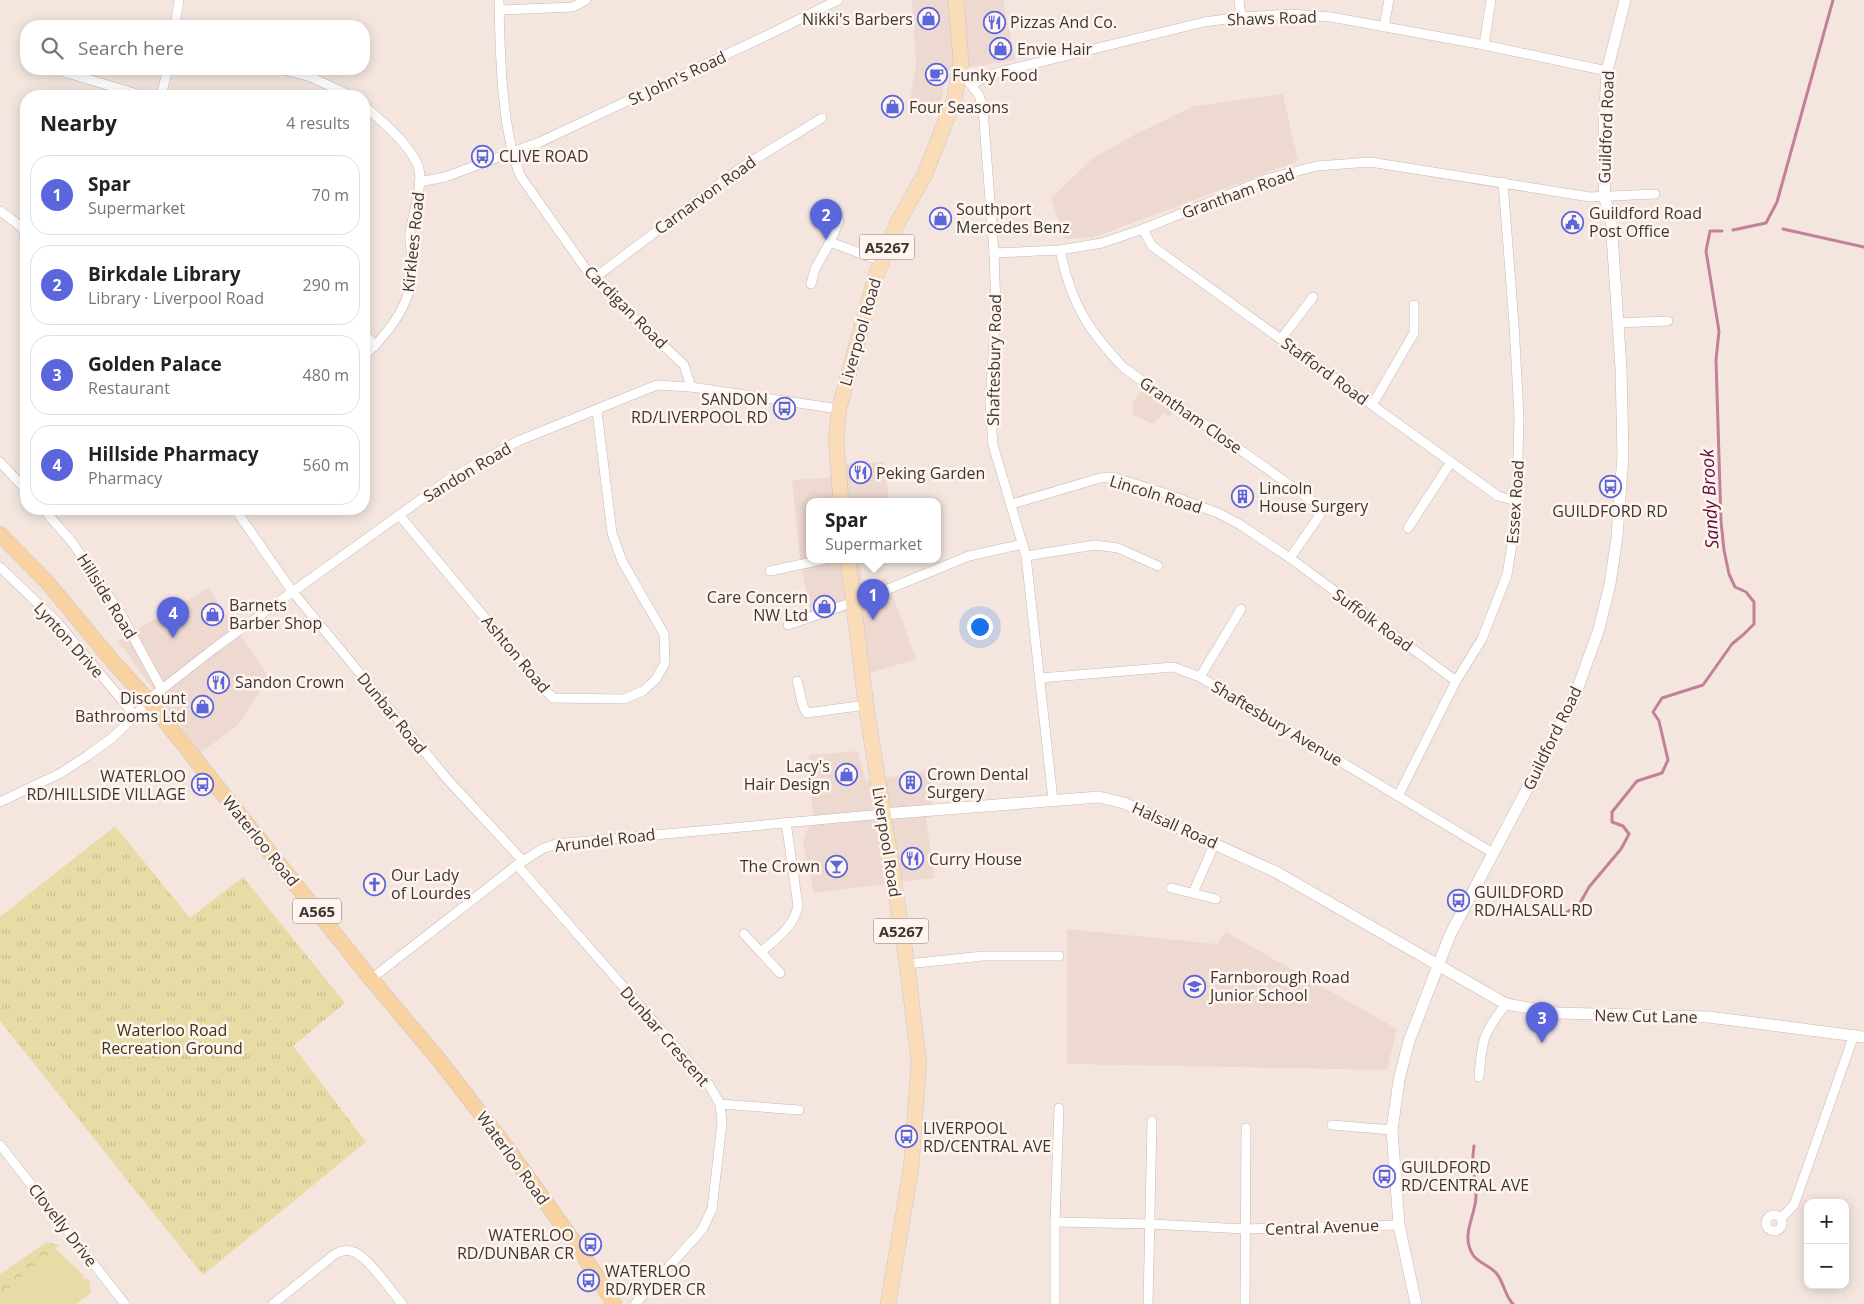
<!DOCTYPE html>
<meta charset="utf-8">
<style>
body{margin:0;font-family:"Open Sans",sans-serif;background:#f6f6f6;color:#222}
.controls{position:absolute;right:15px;bottom:15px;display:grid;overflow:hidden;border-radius:10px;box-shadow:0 2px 12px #0003}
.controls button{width:45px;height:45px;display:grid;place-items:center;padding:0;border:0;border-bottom:1px solid #e0e0e0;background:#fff;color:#222;font:25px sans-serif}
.you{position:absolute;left:979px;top:626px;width:18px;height:18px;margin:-12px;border:4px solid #fff;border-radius:50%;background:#1a73e8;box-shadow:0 0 0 8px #1a73e833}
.badge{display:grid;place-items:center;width:32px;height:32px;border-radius:50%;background:#5b66dd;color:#fff;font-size:16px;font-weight:700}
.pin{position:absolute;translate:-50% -41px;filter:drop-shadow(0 1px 2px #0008)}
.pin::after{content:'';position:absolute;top:26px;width:18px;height:15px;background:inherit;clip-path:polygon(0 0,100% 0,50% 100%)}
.popup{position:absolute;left:806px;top:498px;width:135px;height:65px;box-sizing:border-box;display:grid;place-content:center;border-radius:10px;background:#fff;filter:drop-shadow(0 1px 4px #0005);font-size:16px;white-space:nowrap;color:#767676}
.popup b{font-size:19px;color:#222}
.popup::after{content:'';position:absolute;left:50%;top:100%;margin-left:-10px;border:10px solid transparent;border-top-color:#fff}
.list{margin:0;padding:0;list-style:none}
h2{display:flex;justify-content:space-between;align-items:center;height:65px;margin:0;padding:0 20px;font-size:21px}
h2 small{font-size:16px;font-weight:400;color:#767676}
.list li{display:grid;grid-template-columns:32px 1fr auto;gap:15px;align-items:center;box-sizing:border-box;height:80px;margin:0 10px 10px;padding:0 10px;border:1px solid #e0e0e0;border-radius:20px}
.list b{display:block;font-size:19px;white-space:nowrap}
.list p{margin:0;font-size:16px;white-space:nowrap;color:#767676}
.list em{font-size:16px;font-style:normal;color:#767676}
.icon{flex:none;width:28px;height:28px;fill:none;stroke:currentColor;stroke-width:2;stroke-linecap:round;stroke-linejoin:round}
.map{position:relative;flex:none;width:1864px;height:1304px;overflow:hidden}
.search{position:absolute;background:#fff;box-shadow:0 2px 12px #0003;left:20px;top:20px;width:350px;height:55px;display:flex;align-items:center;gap:12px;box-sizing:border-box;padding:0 18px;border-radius:20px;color:#767676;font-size:19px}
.panel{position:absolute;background:#fff;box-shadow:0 2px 12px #0003;left:20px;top:90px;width:350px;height:425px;border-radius:20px}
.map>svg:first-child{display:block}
.built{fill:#edd9cf}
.grass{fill:#e7dca5}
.forest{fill:url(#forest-crowns)}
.park{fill:url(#park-tufts)}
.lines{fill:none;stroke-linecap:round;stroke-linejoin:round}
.stream{stroke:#c3809b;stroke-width:3}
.minor-casing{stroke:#c6b9b3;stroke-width:10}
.tertiary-casing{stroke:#c6b9b3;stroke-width:12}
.primary-casing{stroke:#c8c7c6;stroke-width:16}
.trunk-casing{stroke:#c8c7c6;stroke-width:16}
.minor{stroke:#fff;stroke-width:9}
.tertiary{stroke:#fff;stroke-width:11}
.primary{stroke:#faddb8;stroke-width:15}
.trunk{stroke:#f8d2a0;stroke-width:15}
.labels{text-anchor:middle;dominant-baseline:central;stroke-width:5;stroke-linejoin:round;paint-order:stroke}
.shield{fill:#fff4ee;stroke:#76706c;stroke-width:1}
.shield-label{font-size:15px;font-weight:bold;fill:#3c3734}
.street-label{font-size:16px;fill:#3c3734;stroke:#fff4ee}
.poi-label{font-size:16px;fill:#3c3734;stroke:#fff4ee;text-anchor:start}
.park-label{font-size:16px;fill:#3b3617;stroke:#fff4ee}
.water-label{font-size:18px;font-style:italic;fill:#5f0d39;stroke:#fff4ee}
</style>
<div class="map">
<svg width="1864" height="1304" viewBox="0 0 1864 1304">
<defs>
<pattern id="forest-crowns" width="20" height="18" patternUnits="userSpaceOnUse" patternTransform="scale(1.25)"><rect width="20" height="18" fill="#e7dca5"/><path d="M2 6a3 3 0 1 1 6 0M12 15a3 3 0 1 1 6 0" fill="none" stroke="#c7bd8f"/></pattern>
<pattern id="park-tufts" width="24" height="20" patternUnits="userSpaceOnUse" patternTransform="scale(1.25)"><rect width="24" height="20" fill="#e7dca5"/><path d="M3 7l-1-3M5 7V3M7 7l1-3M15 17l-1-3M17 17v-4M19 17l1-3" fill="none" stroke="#c7bd8f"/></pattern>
</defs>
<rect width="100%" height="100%" fill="#f4e6df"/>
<!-- built -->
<g class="built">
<polygon points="912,0 1003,0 1015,60 946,71 940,110 910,100 916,65"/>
<polygon points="1283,94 1298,161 1095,237 1065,239 1051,198 1092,159 1136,134 1194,106"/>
<polygon points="1145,386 1175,410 1168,417 1163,413 1154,424 1133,415 1132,403"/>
<polygon points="885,462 889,501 809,501 809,559 860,559 863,587 886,577 916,659 870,673 859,607 812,622 800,557 792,480 827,478 842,464"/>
<polygon points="208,588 269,677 238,725 200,753 118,641"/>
<polygon points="858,751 866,781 931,770 934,798 926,819 935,878 814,893 803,842 813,816 809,755"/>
<polygon points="1067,929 1217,944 1226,932 1397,1029 1387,1070 1067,1064"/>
</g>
<!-- grass -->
<polygon class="grass" points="51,1244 84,1276 82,1278 89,1280 91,1293 76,1304 0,1304 0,1278"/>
<!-- forest -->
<polygon class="forest" points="47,1242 59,1245 0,1296 0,1274"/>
<!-- park -->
<polygon class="park" points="115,826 190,918 243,877 345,1003 293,1046 366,1142 203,1275 0,1021 0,917"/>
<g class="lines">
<!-- stream -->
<g class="stream">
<polyline points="1783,229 1864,247"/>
<polyline points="1733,230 1766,223 1777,202 1833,0"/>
<polyline points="1567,912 1579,905 1589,887 1621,849 1629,834 1623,826 1612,822 1612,812 1637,781 1662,773 1668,760 1659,721 1653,712 1662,698 1703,685 1732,644 1744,634 1754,624 1754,602 1746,592 1735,587 1729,574 1724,550 1721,522 1716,360 1719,331 1706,251 1710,231 1722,231"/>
<path d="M1474 1146C1473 1154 1472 1162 1473 1169 1474 1178 1476 1186 1476 1196 1476 1215 1460 1235 1473 1255 1478 1263 1491 1266 1497 1274 1504 1283 1505 1296 1513 1304"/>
</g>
<defs>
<g id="minor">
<path d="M499 0C500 50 501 132 521 177L593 279 684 365 691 387"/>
<polyline points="1239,0 1241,17"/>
<polyline points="500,10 573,7 586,0"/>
<polyline points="175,26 179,0"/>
<polyline points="1384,27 1389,0"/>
<polyline points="1484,45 1491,0"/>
<polyline points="281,69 311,77 351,96"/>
<polyline points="960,71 979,95 983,109 994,253 996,307 990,403 993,445 1026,556 1053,800"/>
<polyline points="64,72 144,96"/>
<polyline points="972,85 986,76 1011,69 1204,22 1241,17 1291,14 1331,17 1484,45 1607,71"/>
<polyline points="161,96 168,69"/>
<path d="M364 106C381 120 413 147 419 169 423 188 412 215 410 234 409 247 414 260 413 272 410 306 388 334 364 356"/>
<polyline points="419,182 445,177 540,142 772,33 838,0"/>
<polyline points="0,211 15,222 26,232"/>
<polyline points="1143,229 1152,246 1498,496 1517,501"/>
<polyline points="830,242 839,221"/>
<path d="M1060 250C1071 303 1087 329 1124 368L1317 504 1320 509V515L1290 558"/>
<polyline points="994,253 1060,250 1102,243 1143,229 1267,179 1317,166 1370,162 1590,197 1655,194"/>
<polyline points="593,279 739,169 822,118"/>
<polyline points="811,284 815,269 830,242 881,261"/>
<polyline points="1618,323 1668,321"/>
<polyline points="364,333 375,346"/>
<polyline points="1281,339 1313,297"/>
<polyline points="1372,405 1414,333 1414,305"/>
<polyline points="0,462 26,490"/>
<polyline points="1012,504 1100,478 1112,477 1164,493 1218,513 1239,524 1290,558 1456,681"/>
<polyline points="43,509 72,542 122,616 161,688"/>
<polyline points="235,509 292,591 448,780 523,861"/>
<polyline points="400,516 545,690 553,698 624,699 643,691 656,679 665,663 664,634 622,561 612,533 597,411"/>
<polyline points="1408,528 1451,462"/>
<polyline points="1026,556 1095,545 1118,548 1158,566"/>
<polyline points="0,567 58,623 135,716"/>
<polyline points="770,571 826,559"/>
<polyline points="788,625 876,594 969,556 1023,544"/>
<polyline points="1200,677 1241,609"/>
<polyline points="1040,678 1173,667 1200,677 1493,853"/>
<path d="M797 681C801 692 800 705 807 713L866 705"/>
<polyline points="1398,796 1456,681 1482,639 1507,575 1513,538 1517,501 1519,416 1514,324 1503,182"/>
<polyline points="0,802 61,773 87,756 112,738 135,716 148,700 216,647 448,480 518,441 657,385 691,387 839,409"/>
<polyline points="517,865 709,1085 720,1104 722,1123 712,1209 702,1230 635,1304"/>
<polyline points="1171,888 1216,899"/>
<polyline points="1193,893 1215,843"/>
<polyline points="744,934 780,973"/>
<path d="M761 952C777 938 793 928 798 906L786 822"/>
<polyline points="907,964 983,956 1059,956"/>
<polyline points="371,979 517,865 542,849 556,844 883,814"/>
<path d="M1479 1077C1482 1040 1483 1033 1506 1004"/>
<polyline points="720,1104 799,1110"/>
<polyline points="1332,1125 1392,1130"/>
<polyline points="0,1145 125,1304"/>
<circle cx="1774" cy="1223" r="8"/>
<polyline points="1781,1218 1794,1205 1854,1035"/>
<polyline points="1055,1222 1150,1224 1245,1229 1399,1225"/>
<path d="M273 1304 335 1254C341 1251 346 1249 354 1252 369 1258 391 1291 402 1304"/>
<polyline points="1055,1304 1055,1222 1059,1108"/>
<polyline points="1148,1304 1152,1121"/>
<polyline points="1245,1304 1246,1128"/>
</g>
<g id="tertiary">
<polyline points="883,814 1099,797 1124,803 1276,872 1506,1004 1557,1013 1709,1017 1864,1037"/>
<polyline points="1416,1304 1399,1225 1392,1130 1399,1080 1409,1041 1450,935 1572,704 1599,629 1610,584 1617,537 1623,455 1621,368 1611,220 1604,196 1606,163 1604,128 1607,71 1625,0"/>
</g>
<g id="primary">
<polyline points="841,501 836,440 839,409 876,275 898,222 925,174 954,100 961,62 956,0"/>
<polyline points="848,559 866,705 907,964 919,1062 911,1169 888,1304"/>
</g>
<polyline id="trunk" points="0,534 47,582 115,664 148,700 371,979 440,1061 507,1148 582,1253 614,1304"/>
</defs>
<!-- minor casing -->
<use href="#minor" class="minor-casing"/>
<!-- tertiary casing -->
<use href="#tertiary" class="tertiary-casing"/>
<!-- primary casing -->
<use href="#primary" class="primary-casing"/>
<!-- trunk casing -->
<use href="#trunk" class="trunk-casing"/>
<!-- minor -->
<use href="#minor" class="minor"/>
<!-- tertiary -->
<use href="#tertiary" class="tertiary"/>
<!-- primary -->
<use href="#primary" class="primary"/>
<!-- trunk -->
<use href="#trunk" class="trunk"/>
</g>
<!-- icons -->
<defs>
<symbol id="shop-ring" viewBox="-11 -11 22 22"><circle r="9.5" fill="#fff4ee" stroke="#5b66dd" stroke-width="1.5"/><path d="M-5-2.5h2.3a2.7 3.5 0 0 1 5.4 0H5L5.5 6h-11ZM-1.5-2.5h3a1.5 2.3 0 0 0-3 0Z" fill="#5b66dd"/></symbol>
<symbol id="restaurant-ring" viewBox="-11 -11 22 22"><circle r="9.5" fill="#fff4ee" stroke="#5b66dd" stroke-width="1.5"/><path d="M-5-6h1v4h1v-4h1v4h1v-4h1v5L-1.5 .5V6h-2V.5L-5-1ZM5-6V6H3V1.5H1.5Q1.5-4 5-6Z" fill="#5b66dd"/></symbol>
<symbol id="cafe-ring" viewBox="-11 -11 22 22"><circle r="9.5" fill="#fff4ee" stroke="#5b66dd" stroke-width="1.5"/><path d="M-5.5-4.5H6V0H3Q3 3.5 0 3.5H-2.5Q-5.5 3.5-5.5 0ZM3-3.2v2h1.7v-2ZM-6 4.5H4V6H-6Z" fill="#5b66dd"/></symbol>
<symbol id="bus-ring" viewBox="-11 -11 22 22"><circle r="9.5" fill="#fff4ee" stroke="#5b66dd" stroke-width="1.5"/><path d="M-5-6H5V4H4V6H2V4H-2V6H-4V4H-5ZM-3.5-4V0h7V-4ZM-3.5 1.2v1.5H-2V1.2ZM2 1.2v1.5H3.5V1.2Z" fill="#5b66dd"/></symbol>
<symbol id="civic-ring" viewBox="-11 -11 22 22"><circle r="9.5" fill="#fff4ee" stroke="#5b66dd" stroke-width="1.5"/><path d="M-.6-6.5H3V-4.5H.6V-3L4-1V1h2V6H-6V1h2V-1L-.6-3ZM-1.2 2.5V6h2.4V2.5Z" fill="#5b66dd"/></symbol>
<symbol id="building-ring" viewBox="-11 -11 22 22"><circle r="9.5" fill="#fff4ee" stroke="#5b66dd" stroke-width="1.5"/><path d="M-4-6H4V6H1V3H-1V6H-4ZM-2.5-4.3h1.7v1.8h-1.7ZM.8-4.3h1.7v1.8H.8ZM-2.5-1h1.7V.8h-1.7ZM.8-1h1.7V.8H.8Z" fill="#5b66dd"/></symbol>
<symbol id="bar-ring" viewBox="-11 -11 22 22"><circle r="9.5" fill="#fff4ee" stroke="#5b66dd" stroke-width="1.5"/><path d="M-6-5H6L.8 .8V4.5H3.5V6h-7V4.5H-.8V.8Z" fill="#5b66dd"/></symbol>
<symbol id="church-ring" viewBox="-11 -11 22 22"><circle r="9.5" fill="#fff4ee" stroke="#5b66dd" stroke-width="1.5"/><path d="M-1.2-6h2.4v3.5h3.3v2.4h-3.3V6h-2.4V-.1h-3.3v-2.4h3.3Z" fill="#5b66dd"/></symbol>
<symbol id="school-ring" viewBox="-11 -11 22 22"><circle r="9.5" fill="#fff4ee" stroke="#5b66dd" stroke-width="1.5"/><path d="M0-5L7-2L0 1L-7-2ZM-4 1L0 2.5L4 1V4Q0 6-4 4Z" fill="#5b66dd"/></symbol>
</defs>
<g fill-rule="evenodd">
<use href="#shop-ring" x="916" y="6" width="25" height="25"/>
<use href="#restaurant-ring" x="982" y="10" width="25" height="25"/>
<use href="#shop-ring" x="988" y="36" width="25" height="25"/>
<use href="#cafe-ring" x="924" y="62" width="25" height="25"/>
<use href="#shop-ring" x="880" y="94" width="25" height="25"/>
<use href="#bus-ring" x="470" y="144" width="25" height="25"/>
<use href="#shop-ring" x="928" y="206" width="25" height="25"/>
<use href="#civic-ring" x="1560" y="210" width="25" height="25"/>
<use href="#bus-ring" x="772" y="396" width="25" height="25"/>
<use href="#restaurant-ring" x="848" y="460" width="25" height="25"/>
<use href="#bus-ring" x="1598" y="474" width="25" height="25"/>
<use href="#building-ring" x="1230" y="484" width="25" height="25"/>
<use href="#shop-ring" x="812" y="594" width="25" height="25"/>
<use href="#shop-ring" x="200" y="602" width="25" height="25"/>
<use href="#restaurant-ring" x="206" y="670" width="25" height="25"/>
<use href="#shop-ring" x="190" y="694" width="25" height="25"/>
<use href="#shop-ring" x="834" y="762" width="25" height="25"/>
<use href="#building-ring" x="898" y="770" width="25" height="25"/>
<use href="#bus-ring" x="190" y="772" width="25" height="25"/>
<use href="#restaurant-ring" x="900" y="846" width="25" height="25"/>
<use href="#bar-ring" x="824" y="854" width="25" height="25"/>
<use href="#church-ring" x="362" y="872" width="25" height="25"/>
<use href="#bus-ring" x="1446" y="888" width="25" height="25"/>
<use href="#school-ring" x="1182" y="974" width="25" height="25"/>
<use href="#bus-ring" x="894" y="1124" width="25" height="25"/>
<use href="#bus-ring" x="1372" y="1164" width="25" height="25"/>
<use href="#bus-ring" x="578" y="1232" width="25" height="25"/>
<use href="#bus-ring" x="576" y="1268" width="25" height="25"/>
</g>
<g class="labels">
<!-- shield labels -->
<g class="shield">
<rect x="859.5" y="234.5" width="55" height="25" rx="4"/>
<rect x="293" y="898.5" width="48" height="25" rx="4"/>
<rect x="873.5" y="918.5" width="55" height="25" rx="4"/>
</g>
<g class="shield-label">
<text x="887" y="247">A5267</text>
<text x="317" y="911">A565</text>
<text x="901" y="931">A5267</text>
</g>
<!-- street labels -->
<g class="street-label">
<text transform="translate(1272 18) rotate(-2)">Shaws Road</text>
<text transform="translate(677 78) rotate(-25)">St John's Road</text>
<text transform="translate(1606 127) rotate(-88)">Guildford Road</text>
<text transform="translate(1238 193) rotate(-20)">Grantham Road</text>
<text transform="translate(705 195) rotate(-36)">Carnarvon Road</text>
<text transform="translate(413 242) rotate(-84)">Kirklees Road</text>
<text transform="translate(626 307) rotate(45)">Cardigan Road</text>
<text transform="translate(860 332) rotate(-74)">Liverpool Road</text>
<text transform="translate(994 360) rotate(-89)">Shaftesbury Road</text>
<text transform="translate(1325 371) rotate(36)">Stafford Road</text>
<text transform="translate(1191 415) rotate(35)">Grantham Close</text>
<text transform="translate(467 472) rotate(-31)">Sandon Road</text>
<text transform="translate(1156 494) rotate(17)">Lincoln Road</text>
<text transform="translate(1515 502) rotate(-86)">Essex Road</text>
<text transform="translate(107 596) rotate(58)">Hillside Road</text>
<text transform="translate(1373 620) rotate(36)">Suffolk Road</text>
<text transform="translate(69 640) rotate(48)">Lynton Drive</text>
<text transform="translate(516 654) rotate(50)">Ashton Road</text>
<text transform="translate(392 713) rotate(51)">Dunbar Road</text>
<text transform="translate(1277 723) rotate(31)">Shaftesbury Avenue</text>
<text transform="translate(1552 738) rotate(-64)">Guildford Road</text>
<text transform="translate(1175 825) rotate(24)">Halsall Road</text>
<text transform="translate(605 840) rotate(-7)">Arundel Road</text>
<text transform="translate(261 841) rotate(51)">Waterloo Road</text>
<text transform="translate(887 842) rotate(81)">Liverpool Road</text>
<text transform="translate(1646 1016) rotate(1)">New Cut Lane</text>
<text transform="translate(665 1036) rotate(49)">Dunbar Crescent</text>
<text transform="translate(513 1158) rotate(54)">Waterloo Road</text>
<text transform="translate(63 1225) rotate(52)">Clovelly Drive</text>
<text transform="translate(1322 1227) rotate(-2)">Central Avenue</text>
</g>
<!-- poi labels -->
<g class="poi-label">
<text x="913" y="19" text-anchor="end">Nikki's Barbers</text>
<text x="1010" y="22">Pizzas And Co.</text>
<text x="1017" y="49">Envie Hair</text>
<text x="952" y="75">Funky Food</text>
<text x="909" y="107">Four Seasons</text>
<text x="499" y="156">CLIVE ROAD</text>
<text x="956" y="209">Southport<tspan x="956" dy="18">Mercedes Benz</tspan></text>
<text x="1589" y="213">Guildford Road<tspan x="1589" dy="18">Post Office</tspan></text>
<text x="768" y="399" text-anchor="end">SANDON<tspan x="768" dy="18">RD/LIVERPOOL RD</tspan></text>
<text x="876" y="473">Peking Garden</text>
<text x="1259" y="488">Lincoln<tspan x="1259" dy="18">House Surgery</tspan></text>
<text x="1610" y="511" text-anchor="middle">GUILDFORD RD</text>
<text x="808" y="597" text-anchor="end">Care Concern<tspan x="808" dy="18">NW Ltd</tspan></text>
<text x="229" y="605">Barnets<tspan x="229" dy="18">Barber Shop</tspan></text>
<text x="235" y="682">Sandon Crown</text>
<text x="186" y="698" text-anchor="end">Discount<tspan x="186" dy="18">Bathrooms Ltd</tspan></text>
<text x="830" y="766" text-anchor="end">Lacy's<tspan x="830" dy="18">Hair Design</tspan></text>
<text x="927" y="774">Crown Dental<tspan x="927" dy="18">Surgery</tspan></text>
<text x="186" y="776" text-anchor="end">WATERLOO<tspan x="186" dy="18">RD/HILLSIDE VILLAGE</tspan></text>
<text x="929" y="859">Curry House</text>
<text x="820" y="866" text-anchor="end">The Crown</text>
<text x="391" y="875">Our Lady<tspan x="391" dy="18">of Lourdes</tspan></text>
<text x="1474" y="892">GUILDFORD<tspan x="1474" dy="18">RD/HALSALL RD</tspan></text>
<text x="1210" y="977">Farnborough Road<tspan x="1210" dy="18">Junior School</tspan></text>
<text x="923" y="1128">LIVERPOOL<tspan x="923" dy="18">RD/CENTRAL AVE</tspan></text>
<text x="1401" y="1167">GUILDFORD<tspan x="1401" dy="18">RD/CENTRAL AVE</tspan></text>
<text x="574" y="1235" text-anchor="end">WATERLOO<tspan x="574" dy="18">RD/DUNBAR CR</tspan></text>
<text x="605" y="1271">WATERLOO<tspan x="605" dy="18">RD/RYDER CR</tspan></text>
</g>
<!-- park labels -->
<g class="park-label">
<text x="172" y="1030">Waterloo Road<tspan x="172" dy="18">Recreation Ground</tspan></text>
</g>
<!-- water labels -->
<g class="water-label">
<text transform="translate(1709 499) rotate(-93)">Sandy Brook</text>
</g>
</g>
</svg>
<div class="controls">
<button>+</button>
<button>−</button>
</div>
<div class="you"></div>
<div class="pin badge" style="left:873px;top:620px">1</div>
<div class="popup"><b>Spar</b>Supermarket</div>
<div class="pin badge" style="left:826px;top:240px">2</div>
<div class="pin badge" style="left:1542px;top:1043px">3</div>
<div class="pin badge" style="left:173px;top:638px">4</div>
<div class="search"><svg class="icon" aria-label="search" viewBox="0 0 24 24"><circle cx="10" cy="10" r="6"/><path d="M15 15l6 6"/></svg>Search here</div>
<section class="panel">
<h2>Nearby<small>4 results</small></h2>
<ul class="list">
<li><span class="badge">1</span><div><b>Spar</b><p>Supermarket</p></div><em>70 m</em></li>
<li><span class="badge">2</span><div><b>Birkdale Library</b><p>Library · Liverpool Road</p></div><em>290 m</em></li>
<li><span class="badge">3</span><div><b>Golden Palace</b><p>Restaurant</p></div><em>480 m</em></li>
<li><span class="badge">4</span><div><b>Hillside Pharmacy</b><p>Pharmacy</p></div><em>560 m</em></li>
</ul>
</section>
</div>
